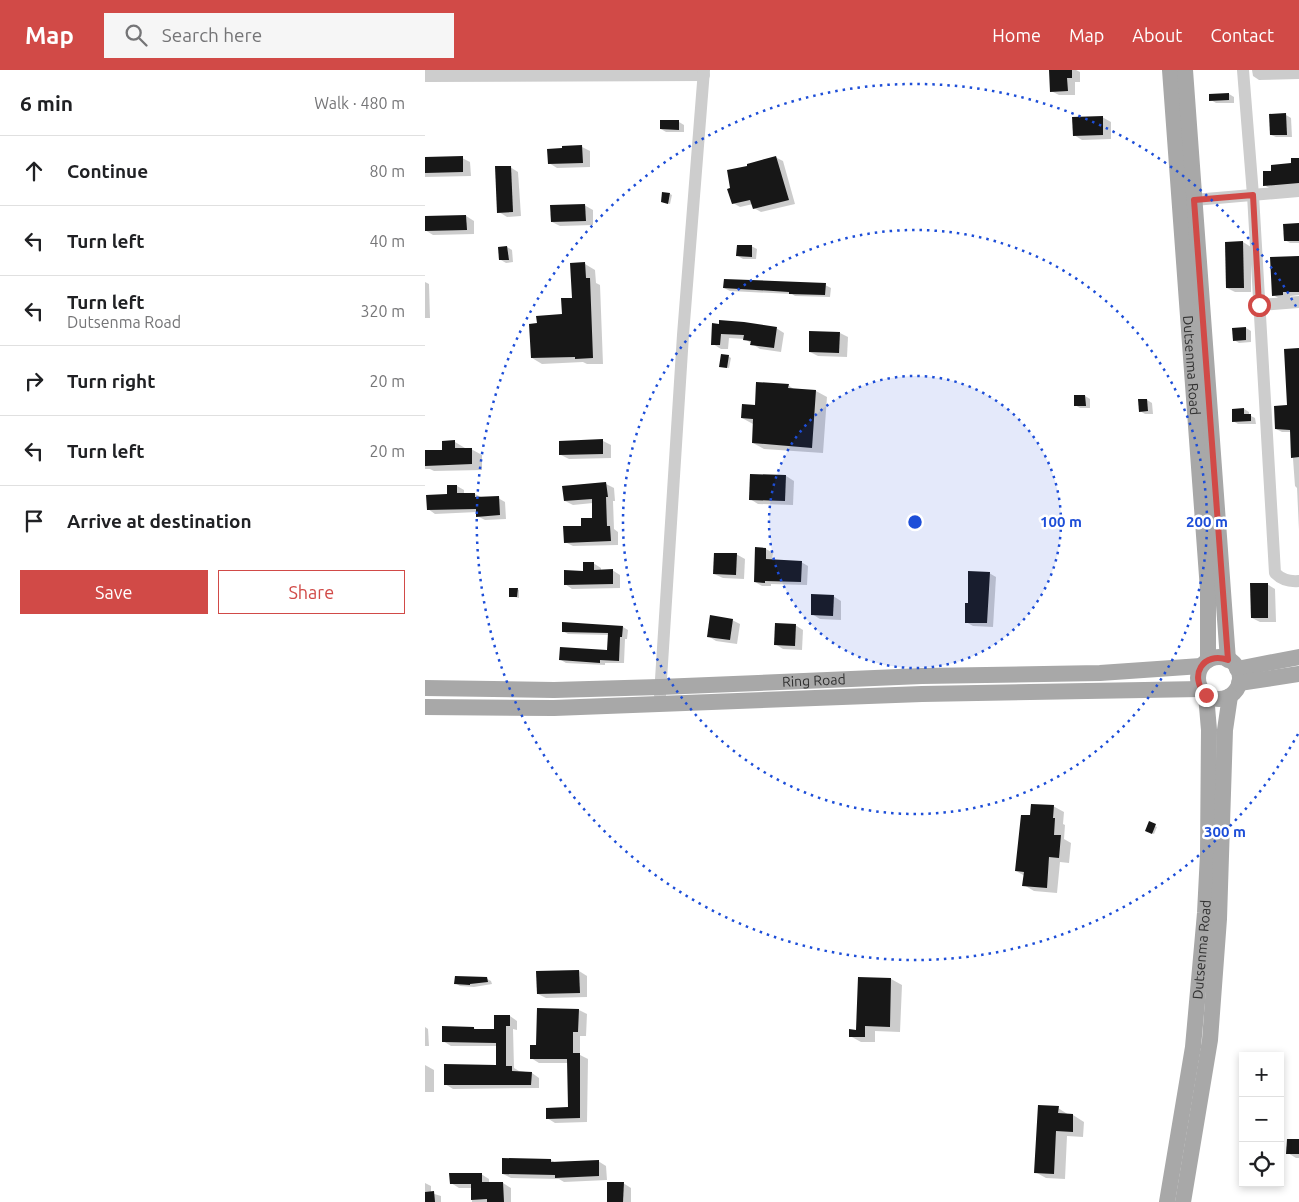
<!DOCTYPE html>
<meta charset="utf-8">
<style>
body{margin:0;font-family:Ubuntu,sans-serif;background:#f6f6f6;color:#202124}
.controls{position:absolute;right:15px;bottom:15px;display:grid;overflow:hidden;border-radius:0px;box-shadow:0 2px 8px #0003}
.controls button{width:45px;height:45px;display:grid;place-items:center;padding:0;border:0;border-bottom:1px solid #e0e0e0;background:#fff;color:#202124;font:25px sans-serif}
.stop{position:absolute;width:15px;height:15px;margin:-11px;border:4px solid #d14a47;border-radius:50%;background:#fff}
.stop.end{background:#d14a47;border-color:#fff;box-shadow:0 1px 5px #0008}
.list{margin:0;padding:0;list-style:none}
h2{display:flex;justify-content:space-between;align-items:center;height:65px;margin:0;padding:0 20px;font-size:21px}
h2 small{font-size:16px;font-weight:400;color:#757577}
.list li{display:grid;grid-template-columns:32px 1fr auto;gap:15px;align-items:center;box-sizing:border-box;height:70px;padding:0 20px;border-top:1px solid #e0e0e0}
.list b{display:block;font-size:19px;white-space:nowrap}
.list p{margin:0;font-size:16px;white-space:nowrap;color:#757577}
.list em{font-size:16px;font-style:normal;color:#757577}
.actions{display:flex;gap:10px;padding:15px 20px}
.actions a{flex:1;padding:11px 0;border:1px solid #d14a47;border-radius:0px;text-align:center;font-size:18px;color:#d14a47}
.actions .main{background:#d14a47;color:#fff}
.icon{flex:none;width:28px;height:28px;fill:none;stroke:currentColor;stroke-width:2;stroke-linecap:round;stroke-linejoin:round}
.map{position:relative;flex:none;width:874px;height:1132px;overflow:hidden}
header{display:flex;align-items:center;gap:30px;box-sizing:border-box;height:70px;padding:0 25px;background:#d14a47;color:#fff}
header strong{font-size:24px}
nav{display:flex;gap:28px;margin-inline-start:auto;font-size:18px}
.search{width:350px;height:45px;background:#f6f6f6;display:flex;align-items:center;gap:12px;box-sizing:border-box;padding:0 18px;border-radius:0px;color:#757577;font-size:19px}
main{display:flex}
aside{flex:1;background:#fff}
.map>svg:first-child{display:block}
.shadow{fill:#0003}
.building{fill:#171717}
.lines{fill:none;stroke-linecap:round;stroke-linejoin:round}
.minor{stroke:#cdcdcd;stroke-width:12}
.major{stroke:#a8a8a8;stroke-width:16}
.route{stroke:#d14a47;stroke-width:6}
.ring{fill:none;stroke:#1d4ed8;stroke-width:2.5;stroke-dasharray:2.5 5}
.labels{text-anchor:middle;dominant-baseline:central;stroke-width:5;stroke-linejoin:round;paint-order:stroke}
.street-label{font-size:14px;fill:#303030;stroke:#fff}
.centre{fill:#1d4ed8;stroke:#fff;stroke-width:2.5}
.ring-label{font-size:15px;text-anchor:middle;font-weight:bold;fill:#1d4ed8;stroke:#fff;stroke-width:5;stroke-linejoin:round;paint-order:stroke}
</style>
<header>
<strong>Map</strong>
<div class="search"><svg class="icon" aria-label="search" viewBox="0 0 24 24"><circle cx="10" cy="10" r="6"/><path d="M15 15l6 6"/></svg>Search here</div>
<nav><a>Home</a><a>Map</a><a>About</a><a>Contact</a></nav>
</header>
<main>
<aside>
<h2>6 min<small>Walk · 480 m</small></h2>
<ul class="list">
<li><svg class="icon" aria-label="ahead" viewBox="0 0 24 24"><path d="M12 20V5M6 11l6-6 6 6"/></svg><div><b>Continue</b></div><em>80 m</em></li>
<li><svg class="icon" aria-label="left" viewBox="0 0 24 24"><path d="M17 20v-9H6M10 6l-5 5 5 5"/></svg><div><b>Turn left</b></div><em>40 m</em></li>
<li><svg class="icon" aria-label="left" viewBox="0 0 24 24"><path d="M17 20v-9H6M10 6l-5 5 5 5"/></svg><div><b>Turn left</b><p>Dutsenma Road</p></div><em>320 m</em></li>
<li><svg class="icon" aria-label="right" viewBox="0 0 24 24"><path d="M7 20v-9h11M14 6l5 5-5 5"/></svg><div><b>Turn right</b></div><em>20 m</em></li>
<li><svg class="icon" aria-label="left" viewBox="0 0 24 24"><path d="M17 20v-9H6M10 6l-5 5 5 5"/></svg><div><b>Turn left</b></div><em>20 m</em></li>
<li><svg class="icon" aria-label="arrive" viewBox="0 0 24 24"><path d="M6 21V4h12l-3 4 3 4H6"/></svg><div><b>Arrive at destination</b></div></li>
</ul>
<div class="actions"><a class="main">Save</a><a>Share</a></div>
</aside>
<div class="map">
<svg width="874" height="1132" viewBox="0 0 874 1132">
<rect width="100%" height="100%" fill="#fff"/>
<!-- shadow -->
<g class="shadow">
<polygon points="625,0 651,0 655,2 655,12 650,12 650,25 634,25 626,21"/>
<polygon points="827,0 874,0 874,9 834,10 828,6"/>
<polygon points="804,24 809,27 809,33 791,33 786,30"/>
<polygon points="861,45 866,48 867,67 851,67 846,65"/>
<polygon points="677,47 686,52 686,69 657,70 649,65"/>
<polygon points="254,52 259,55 259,62 241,62 236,59"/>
<polygon points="157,77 165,81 165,97 132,98 124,93"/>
<polygon points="350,87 358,91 370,134 336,142 329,138 328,134 315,137 308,133 324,97"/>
<polygon points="37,88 45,92 46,106 0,107 0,89"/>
<polygon points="874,89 874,118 846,119 839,115 848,102 867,94"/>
<polygon points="85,97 93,102 96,146 82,147 74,142"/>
<polygon points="245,124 247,125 245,134 237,132"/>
<polygon points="159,135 168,140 168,155 135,156 127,152"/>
<polygon points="41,146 49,151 49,164 8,165 0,160 0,147"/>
<polygon points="874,154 874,173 865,173 860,170"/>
<polygon points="818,172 826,177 826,222 810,222 802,218"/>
<polygon points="326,176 332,179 331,189 318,189 313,186"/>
<polygon points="82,177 87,180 88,192 81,193 76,190"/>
<polygon points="874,187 874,225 865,226 865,229 855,229 848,225"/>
<polygon points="160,194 170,200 171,213 175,215 178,294 162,294 158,292 117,294 107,288 113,255 138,245 149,230"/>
<polygon points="0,212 4,214 5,248 0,248"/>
<polygon points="400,215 406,218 405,227 370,226 367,224 305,221 299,218"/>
<polygon points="289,255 351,258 359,263 356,282 335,279 320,269 304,268 303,279 296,279 288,274"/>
<polygon points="821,258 826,261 826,272 814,273 809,270"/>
<polygon points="415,263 423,267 422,287 393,286 385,282"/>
<polygon points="874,280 874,460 872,418 870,416 866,362 857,362 851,359 863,336"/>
<polygon points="303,286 306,288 304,298 298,297"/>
<polygon points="363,315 370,320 391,321 402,327 398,383 339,379 328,373 328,354 317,348 331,336"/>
<polygon points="650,326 660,326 665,329 665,338 655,338 650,335"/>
<polygon points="722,330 727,333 728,344 720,344 715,341"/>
<polygon points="819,339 824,342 824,345 830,348 831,354 813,354 808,351"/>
<polygon points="178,371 186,375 186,388 144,389 136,385"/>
<polygon points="30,372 40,378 40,379 46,379 57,385 57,400 9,401 5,399 0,399 0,382 18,381"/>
<polygon points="361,406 369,411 368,435 333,434 325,429"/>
<polygon points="181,414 189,418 190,431 188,431 189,459 193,462 193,475 148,476 140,472 168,449 168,433 148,435 140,431"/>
<polygon points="32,416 39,420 39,424 50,424 58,428 73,428 80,432 81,449 60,450 52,446 52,442 10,444 3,439 23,425"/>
<polygon points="332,479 341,479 348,483 347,491 376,492 383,496 382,515 346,514 346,516 337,516 330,512"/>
<polygon points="311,484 320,489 319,509 298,508 289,504"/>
<polygon points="168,493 176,498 176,501 187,500 195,505 195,518 147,519 140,514 160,502"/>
<polygon points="564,503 571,507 568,557 548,556 541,552 544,534"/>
<polygon points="842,514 850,519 851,552 835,552 827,548"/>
<polygon points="92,519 94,520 94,528 85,526"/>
<polygon points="408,526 416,531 416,550 395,549 387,544"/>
<polygon points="307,550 315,554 312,574 291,571 283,566"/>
<polygon points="370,555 378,560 377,580 358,579 350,574"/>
<polygon points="198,557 203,560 202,569 200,569 199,593 180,593 180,595 141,593 136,590 184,581 184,565 143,564 138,561"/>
<polygon points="628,736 639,742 638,754 640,755 639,769 646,773 644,793 635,792 632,823 609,821 599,815 600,806 591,801 606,747"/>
<polygon points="724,753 732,757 729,764 721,760"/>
<polygon points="154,901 162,906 162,927 121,928 113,924"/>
<polygon points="434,908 466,909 477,915 475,962 450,961 450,972 436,972 425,966 432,961"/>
<polygon points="62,909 66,911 67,914 49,917 35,916 30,913"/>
<polygon points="154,940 162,944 161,966 155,966 155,985 163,989 162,1052 130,1053 122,1048 144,1039 143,993 114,993 106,988 112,977"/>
<polygon points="85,946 92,951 92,960 88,959 89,998 94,1001 107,1003 114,1008 114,1018 28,1019 20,1014 72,997 72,976 26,976 18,971 48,958 53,960 70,960"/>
<polygon points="0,957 3,959 4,976 0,976"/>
<polygon points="0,995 9,1000 9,1022 0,1022"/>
<polygon points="633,1038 644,1045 648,1045 659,1052 658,1067 642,1066 640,1109 621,1108 610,1102"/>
<polygon points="874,1070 874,1088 871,1088 863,1083"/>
<polygon points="78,1089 126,1090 131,1093 173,1091 181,1096 182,1110 139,1112 134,1109 86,1108 78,1104"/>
<polygon points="56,1104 64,1109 64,1113 78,1113 86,1118 86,1132 47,1132 47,1118 34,1118 26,1113"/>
<polygon points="0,1113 6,1116 6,1123 16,1126 16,1132 0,1132"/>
<polygon points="198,1113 206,1118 206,1132 183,1132"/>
</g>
<!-- building -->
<g class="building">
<polygon points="624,0 647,0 647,8 642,8 643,21 625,22"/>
<polygon points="804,23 804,30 784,31 784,24"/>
<polygon points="861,43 862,65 845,65 844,44"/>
<polygon points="678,46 678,65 648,66 647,47"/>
<polygon points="235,50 254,50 254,60 235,59"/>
<polygon points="157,75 158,93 123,94 122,79 137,78 137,76"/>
<polygon points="38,86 38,102 0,103 0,87"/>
<polygon points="351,86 364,130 328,139 325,130 307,134 302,119 305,118 302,100 322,96 322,94"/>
<polygon points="866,88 874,88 874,113 838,116 838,101 846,101 846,95 866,93"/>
<polygon points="70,96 86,96 88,142 72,143"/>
<polygon points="237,122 245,123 243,134 236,132"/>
<polygon points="160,134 161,151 126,152 125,135"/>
<polygon points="41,145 42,160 0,161 0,146"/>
<polygon points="874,153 874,171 859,171 858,154"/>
<polygon points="818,171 819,218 801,218 800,172"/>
<polygon points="312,175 327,175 327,187 311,186"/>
<polygon points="82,176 84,190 74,190 73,177"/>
<polygon points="874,186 874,222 858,222 858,225 847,226 845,187"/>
<polygon points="160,192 161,208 165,208 168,288 150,289 150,287 106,288 104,254 112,253 111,246 137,244 136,228 147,228 145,193"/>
<polygon points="299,209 401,213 400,225 364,224 364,222 298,218"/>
<polygon points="294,250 319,252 352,257 349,278 325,275 326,271 318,270 319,265 296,264 295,275 286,275 287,253 294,254"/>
<polygon points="821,257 821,270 808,271 807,258"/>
<polygon points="384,261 415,262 414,283 384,282"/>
<polygon points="874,278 874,387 866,388 865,360 850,359 849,336 862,335 859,279"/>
<polygon points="296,284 304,285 302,298 294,297"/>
<polygon points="331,312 364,314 363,318 391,320 387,378 327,373 328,349 316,348 317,334 330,335"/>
<polygon points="649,325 660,325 661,336 649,336"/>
<polygon points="713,329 722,329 723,341 714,342"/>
<polygon points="819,338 819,344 826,344 826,351 807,352 807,339"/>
<polygon points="178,369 178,384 134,385 134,371"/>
<polygon points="30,370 30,378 47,378 47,394 0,396 0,380 17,380 17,371"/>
<polygon points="325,404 361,405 360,431 324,430"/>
<polygon points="181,412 183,427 181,427 182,456 185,456 186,471 139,473 138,456 156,456 156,448 167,448 167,429 139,431 137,416"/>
<polygon points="22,415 32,415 32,423 50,423 50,427 74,426 75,445 51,447 51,439 2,440 1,425 22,424"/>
<polygon points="330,477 341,478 341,489 377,491 376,512 340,511 340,513 329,512"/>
<polygon points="289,483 312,483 311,505 288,504"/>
<polygon points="158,492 169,492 169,500 188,499 188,514 139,515 139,500 158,501"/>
<polygon points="543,501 565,502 562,553 540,553 540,533 543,533"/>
<polygon points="825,513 843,513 843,548 826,548"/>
<polygon points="84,518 93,518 92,527 84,527"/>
<polygon points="386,524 409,525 408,546 386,545"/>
<polygon points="285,545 308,549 305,570 282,567"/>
<polygon points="137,552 198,556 197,567 195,567 194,591 175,590 175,593 134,590 135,577 182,580 183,563 137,562"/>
<polygon points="350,553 371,554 370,576 349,575"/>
<polygon points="606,734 629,735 628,748 630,748 629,765 636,765 634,788 624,787 622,818 597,816 599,802 590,801 596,745 605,745"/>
<polygon points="724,751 731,754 727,764 720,761"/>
<polygon points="154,900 155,923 112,924 111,901"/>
<polygon points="30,906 62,907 63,912 45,914 45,915 29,914"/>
<polygon points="433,907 466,908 465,957 440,956 440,967 424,967 424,959 431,960"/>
<polygon points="112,938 154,939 153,962 148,962 148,983 155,983 155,1048 121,1049 121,1038 143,1037 142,989 105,989 105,975 111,975"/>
<polygon points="69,945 85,945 85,956 81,956 81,996 87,996 87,1001 107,1002 106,1015 19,1015 19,994 71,995 71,973 17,972 17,956 49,957 49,959 69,959"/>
<polygon points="613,1035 634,1036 633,1043 648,1044 648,1062 631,1061 629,1104 609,1103"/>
<polygon points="862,1069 874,1069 874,1084 861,1084"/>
<polygon points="77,1088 126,1089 126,1092 174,1090 174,1106 130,1108 130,1105 77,1104"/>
<polygon points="24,1103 57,1103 57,1112 78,1112 79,1132 62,1132 62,1129 46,1130 46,1114 25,1114"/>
<polygon points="182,1112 199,1112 198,1132 182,1132"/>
<polygon points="9,1121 10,1132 0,1132 0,1122"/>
</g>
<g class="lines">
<!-- minor -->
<g class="minor">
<path d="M818 0 828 125 850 503C857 510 864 512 874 511"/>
<polyline points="0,6 279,5"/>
<polyline points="769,130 874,121"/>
<polyline points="834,235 874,232"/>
<polyline points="235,625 258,265 279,0"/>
</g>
<!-- major -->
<g class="major">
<path id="s1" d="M745 0 783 520V590"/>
<polyline points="760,0 803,590"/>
<circle cx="794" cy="608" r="21"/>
<polyline points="812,599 874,587"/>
<polyline points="814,613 874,604"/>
<path id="s2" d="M0 618 129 620 235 617 497 606 675 603 776 596"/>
<polyline points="0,637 129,638 497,624 776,619"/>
<path id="s3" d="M742 1132 768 977 780 843 783 784 784 660 781 625"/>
<polyline points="758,1132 785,970 794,849 800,660 805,626"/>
</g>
</g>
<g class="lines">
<!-- route -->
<path class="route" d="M781 625C763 606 778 581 803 590L769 130 828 125 834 235"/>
</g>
<!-- distance rings -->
<circle cx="490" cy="452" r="146" fill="#1d4ed8" fill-opacity=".12"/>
<g class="ring">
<circle cx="490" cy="452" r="146"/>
<circle cx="490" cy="452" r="292"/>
<path d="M873 664A438 438 0 1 1 873 240"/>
</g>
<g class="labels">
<!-- street labels -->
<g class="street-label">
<text stroke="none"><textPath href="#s1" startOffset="296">Dutsenma Road</textPath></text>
<text stroke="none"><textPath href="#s2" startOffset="389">Ring Road</textPath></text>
<text stroke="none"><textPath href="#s3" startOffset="255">Dutsenma Road</textPath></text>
</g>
</g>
<circle cx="490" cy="452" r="8" class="centre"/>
<g class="ring-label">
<text x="636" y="457">100 m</text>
<text x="782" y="457">200 m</text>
<text x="800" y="767">300 m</text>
</g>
</svg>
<div class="controls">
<button>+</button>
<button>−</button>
<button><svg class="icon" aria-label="locate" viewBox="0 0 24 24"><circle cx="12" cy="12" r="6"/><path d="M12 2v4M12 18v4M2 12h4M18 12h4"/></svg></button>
</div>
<div class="stop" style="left:834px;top:235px"></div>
<div class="stop end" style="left:781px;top:625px"></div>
</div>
</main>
